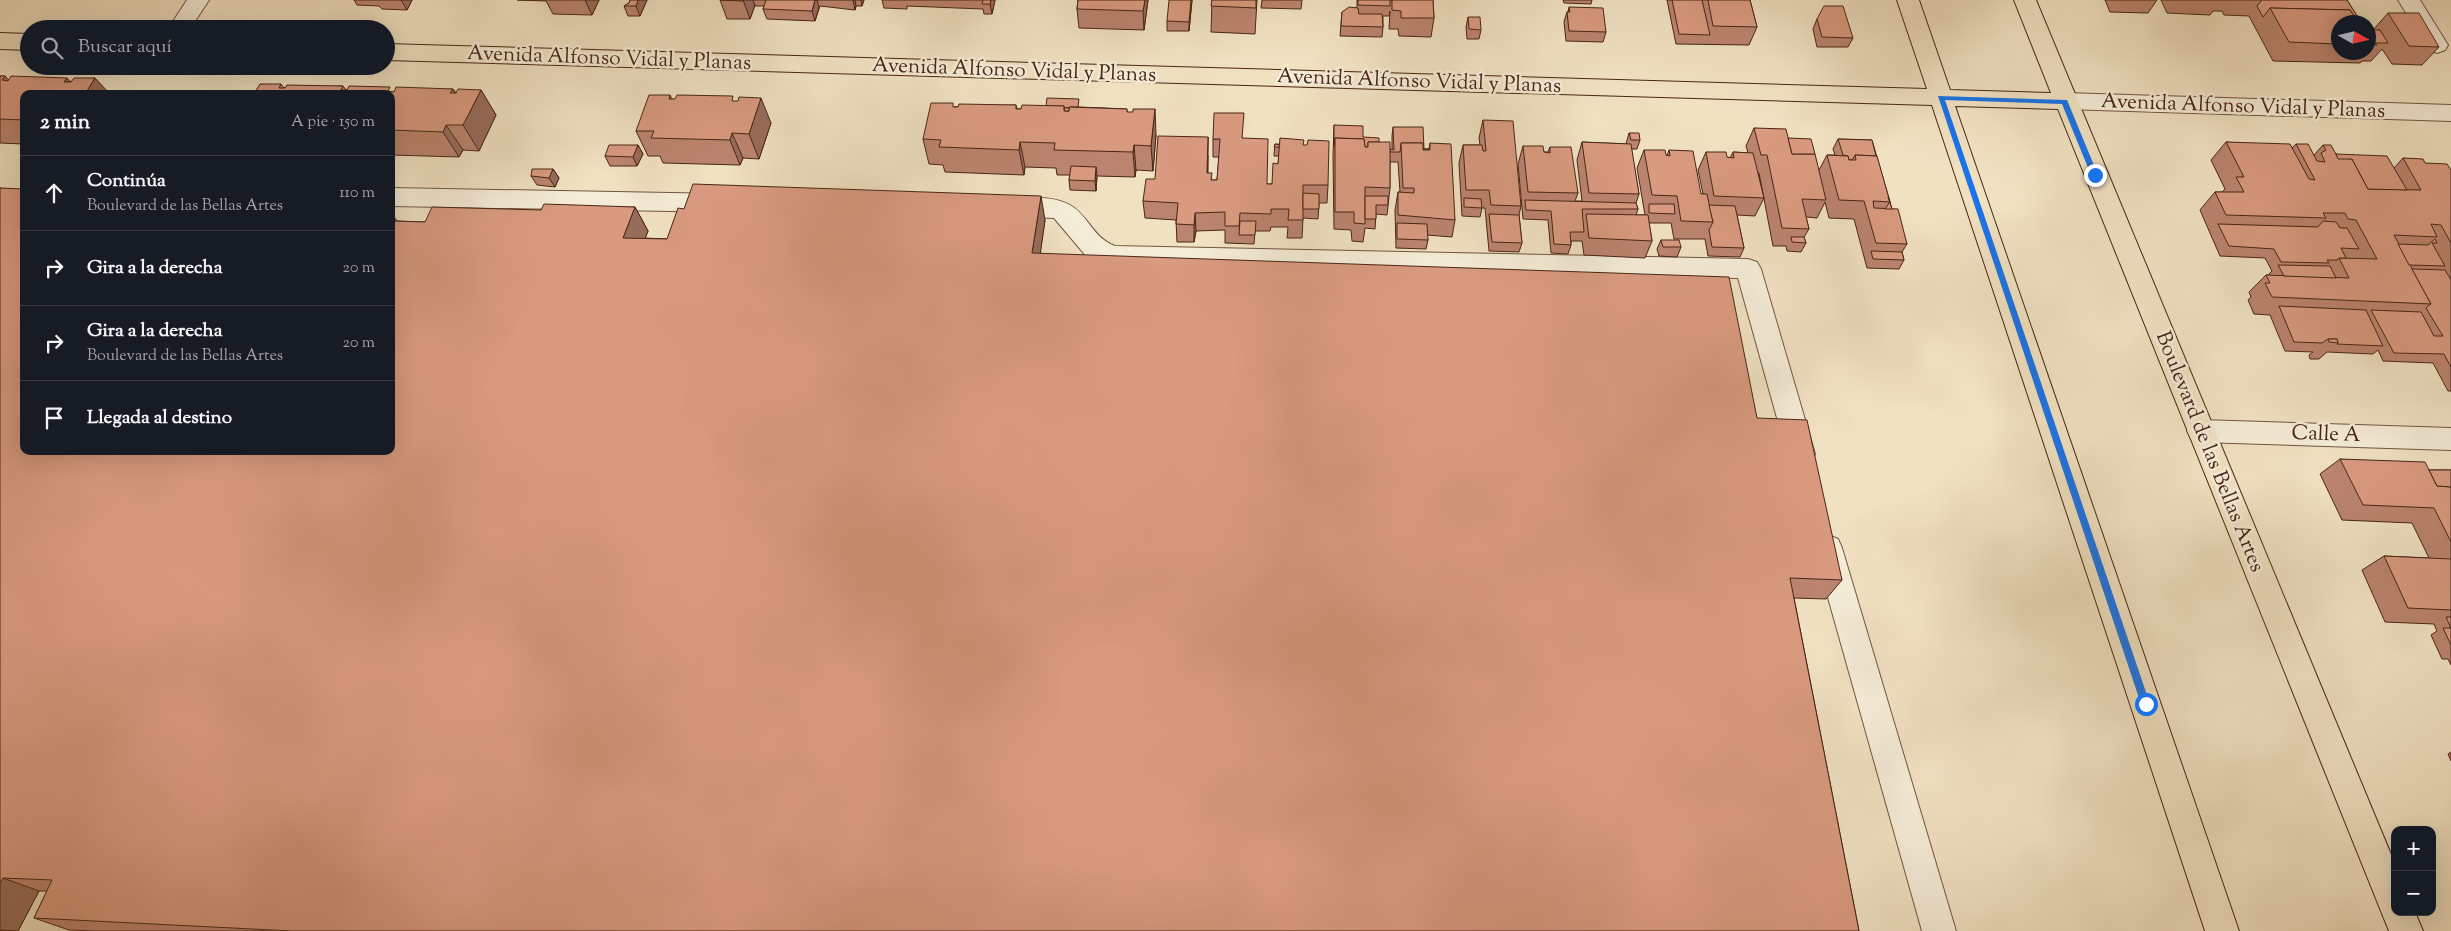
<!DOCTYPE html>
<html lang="es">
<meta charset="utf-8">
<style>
body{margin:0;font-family:"Sorts Mill Goudy",serif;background:#20242c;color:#f1f3f6}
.controls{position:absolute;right:15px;bottom:15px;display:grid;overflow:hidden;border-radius:10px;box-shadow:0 5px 20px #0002}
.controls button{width:45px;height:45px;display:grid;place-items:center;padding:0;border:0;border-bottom:1px solid #363941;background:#171b24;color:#f1f3f6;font:25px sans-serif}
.compass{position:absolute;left:2331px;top:15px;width:45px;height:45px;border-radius:50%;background:#171b24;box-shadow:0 5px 20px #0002;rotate:98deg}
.stop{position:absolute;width:15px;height:15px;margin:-11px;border:4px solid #1a73e8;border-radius:50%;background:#fff}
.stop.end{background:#1a73e8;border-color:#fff;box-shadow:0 1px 5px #0008}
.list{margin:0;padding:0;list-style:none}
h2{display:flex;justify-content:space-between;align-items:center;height:65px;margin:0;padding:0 20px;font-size:21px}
h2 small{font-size:16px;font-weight:400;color:#9ea1a6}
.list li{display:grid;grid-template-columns:32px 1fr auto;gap:15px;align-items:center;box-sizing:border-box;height:75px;padding:0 20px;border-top:1px solid #363941}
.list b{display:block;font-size:19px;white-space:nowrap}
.list p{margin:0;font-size:16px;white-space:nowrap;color:#9ea1a6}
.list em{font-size:16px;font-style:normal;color:#9ea1a6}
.icon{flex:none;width:28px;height:28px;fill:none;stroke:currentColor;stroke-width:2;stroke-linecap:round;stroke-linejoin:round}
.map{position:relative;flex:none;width:2451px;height:931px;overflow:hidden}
.search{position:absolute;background:#171b24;box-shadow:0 5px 20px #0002;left:20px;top:20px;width:375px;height:55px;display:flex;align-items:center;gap:12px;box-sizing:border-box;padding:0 18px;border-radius:28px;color:#9ea1a6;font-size:19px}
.panel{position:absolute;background:#171b24;box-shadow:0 5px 20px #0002;left:20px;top:90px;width:375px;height:365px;border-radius:10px}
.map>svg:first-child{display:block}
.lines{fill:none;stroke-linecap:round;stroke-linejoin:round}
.minor-casing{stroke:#725540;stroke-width:2}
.major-casing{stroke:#482615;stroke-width:2}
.minor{fill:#f5ecd7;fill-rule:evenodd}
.major{fill:#f0e1c1;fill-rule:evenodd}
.wall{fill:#bb846e;stroke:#482615}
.shaded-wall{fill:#986c5a;stroke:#482615}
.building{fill:#d99a80;stroke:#482615}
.route{fill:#1a73e8}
.labels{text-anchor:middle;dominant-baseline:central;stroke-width:5;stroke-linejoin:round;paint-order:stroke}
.street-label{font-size:21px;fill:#482615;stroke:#f5ecd7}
</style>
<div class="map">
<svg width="2451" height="931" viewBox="0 0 2451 931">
<rect width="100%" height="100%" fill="#f0e1c1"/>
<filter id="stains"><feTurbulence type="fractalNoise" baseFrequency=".004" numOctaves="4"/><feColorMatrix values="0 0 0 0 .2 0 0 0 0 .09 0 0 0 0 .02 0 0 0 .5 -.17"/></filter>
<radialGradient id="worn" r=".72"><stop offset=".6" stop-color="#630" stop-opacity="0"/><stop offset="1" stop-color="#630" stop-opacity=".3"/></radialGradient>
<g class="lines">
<defs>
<g id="minor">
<polygon points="187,0 209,0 190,29 168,29"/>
<polygon points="2398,0 2420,0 2448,45 2445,50 2437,53 2429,50"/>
<polygon points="2065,93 2451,105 2451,121 2065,109 2057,107 2054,101 2057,95"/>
<polygon points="391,188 724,194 733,197 736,203 733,209 724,212 391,206"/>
<path d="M1005 198C1026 198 1052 195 1070 205 1088 215 1093 238 1115 246L1748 259 1757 262 1761 269 1815 454 1811 462 1801 466 1791 462 1787 454 1738 278 1114 266 1086 256 1054 218 1005 216 996 213 993 207 996 201Z"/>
<polygon points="2201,420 2451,428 2451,450 2201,442 2191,439 2187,431 2191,423"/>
<polygon points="1828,535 1838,539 1842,548 1956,931 1922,931 1814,548 1818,539"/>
</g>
<g id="major">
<polygon points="1897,0 1919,0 1950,90 2051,93 2014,0 2036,0 2395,864 2395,912 2415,912 2423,931 2389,931 2058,109 1955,106 2239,931 2205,931 1932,105 386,60 386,44 1927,89"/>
<polygon points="0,33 29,34 29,50 0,49"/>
</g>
</defs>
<!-- minor casing -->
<use href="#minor" class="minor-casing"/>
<!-- major casing -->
<use href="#major" class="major-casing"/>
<!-- minor -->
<use href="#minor" class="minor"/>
<!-- major -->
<use href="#major" class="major"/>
</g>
<!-- wall -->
<g class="wall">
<polygon points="354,0 412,0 407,10 382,9 379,6 357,5"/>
<polygon points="517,0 599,0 592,15 553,14 546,1"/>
<polygon points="630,0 647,0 640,16 628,16 624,6 629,3"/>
<polygon points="720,0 864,0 862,6 856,6 855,10 820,6 815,21 767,19 763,9 764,6 755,6 755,5 750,19 727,19"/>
<polygon points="882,0 995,0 992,14 984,14 983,9 907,6 907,9 884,8"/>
<polygon points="1078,0 1148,0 1144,30 1079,28 1077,9"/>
<polygon points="1192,0 1189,31 1167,31 1167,21"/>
<polygon points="1212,0 1257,0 1255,34 1211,32"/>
<polygon points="1262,0 1302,0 1301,9 1261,8"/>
<polygon points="1357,0 1433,0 1434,18 1431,37 1399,36 1398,29 1389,29 1390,11 1389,16 1383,16 1383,27 1382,37 1340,36 1342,12 1357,7"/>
<polygon points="1563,0 1592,0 1591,4 1564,3"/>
<polygon points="1667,0 1750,0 1757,27 1749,45 1676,44"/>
<polygon points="2105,0 2157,0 2148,13 2110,12"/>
<polygon points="2161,0 2347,0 2359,19 2358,21 2338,22 2338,52 2368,52 2368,28 2370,30 2373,30 2388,13 2439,47 2422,65 2392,64 2382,49 2371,61 2362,61 2360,63 2273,61 2249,16 2224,15 2222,11 2213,11 2210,15 2167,13"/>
<polygon points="1569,7 1606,32 1603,42 1566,41 1564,22 1567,12 1568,12"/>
<polygon points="1468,17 1481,30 1479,39 1467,39 1466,27"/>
<polygon points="1817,19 1853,38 1848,47 1817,47 1813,29"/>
<polygon points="0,76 5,76 9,80 71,82 95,78 24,94 24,144 0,143"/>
<polygon points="281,84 284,88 343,86 346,90 393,92 453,89 456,93 481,90 496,115 479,151 463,150 459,157 391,155 391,94 254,94"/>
<polygon points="670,95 672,99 771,123 759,159 743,158 740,165 663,163 660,156 648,156 636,131"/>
<polygon points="1016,105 1017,109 1079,107 1127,109 1127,112 1156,135 1153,171 1136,170 1135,177 1097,176 1096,191 1070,190 1069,180 1070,175 1057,175 1056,168 1025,167 1024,175 945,172 943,165 929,164 923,139 954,107"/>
<polygon points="1483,120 1521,206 1519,215 1522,243 1519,252 1489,251 1485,208 1482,208 1480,217 1462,216 1459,163 1463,145 1480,145 1479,138"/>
<polygon points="1334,125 1363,137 1379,142 1390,149 1392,150 1392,136 1393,127 1424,149 1429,149 1430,143 1455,220 1452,237 1427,235 1428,240 1426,249 1396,248 1395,210 1398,192 1400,192 1398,162 1390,162 1390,188 1387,215 1376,214 1375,229 1365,228 1363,242 1352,241 1351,230 1334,229 1333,156"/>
<polygon points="1754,128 1788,138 1819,170 1827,155 1835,155 1833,149 1838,139 1872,140 1892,209 1907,244 1902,252 1904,260 1899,269 1867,268 1854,219 1829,218 1825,202 1817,218 1806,217 1809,229 1804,237 1806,243 1801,252 1787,251 1786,246 1773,246 1759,173 1758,173 1764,198 1755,216 1737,215 1744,248 1740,257 1708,256 1705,239 1674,239 1671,223 1649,223 1652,241 1645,258 1584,255 1582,241 1571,241 1571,245 1568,254 1551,253 1548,220 1523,219 1518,164 1523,146 1544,152 1548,152 1550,147 1578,193 1575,201 1582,201 1577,160 1582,142 1626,144 1629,133 1640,140 1637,149 1631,149 1639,194 1636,203 1638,209 1636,215 1645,215 1637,168 1644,150 1667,156 1669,150 1701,194 1703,194 1698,170 1706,152 1727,157 1730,158 1733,152 1748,153 1746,146"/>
<polygon points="1243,138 1267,184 1272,184 1278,164 1279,156 1274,156 1275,144 1303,145 1328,185 1327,203 1319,203 1318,219 1303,218 1302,238 1287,238 1288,227 1271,227 1270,231 1255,231 1254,244 1225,243 1225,230 1196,231 1194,242 1177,242 1176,220 1145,218 1143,201 1155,179 1208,155 1208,173 1212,180 1217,180 1219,157 1213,157 1213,139"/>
<polygon points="2226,142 2292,148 2296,144 2314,155 2323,145 2336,154 2394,168 2403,158 2451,170 2451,391 2448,391 2433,363 2383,361 2378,350 2373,354 2327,352 2319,359 2310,359 2309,355 2313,352 2285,351 2270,315 2254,314 2248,300 2251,297 2249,292 2266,275 2270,275 2269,274 2272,271 2265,258 2220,256 2200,210 2215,192 2222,192 2225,189 2211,160"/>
<polygon points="638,145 643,154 637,166 610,166 605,156"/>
<polygon points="553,169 559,178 555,187 537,185 531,176"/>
<polygon points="0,188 397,221 425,222 541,210 635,207 648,231 645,238 667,239 1045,220 1040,253 1757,418 1842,580 1826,599 1794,598 1859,931 95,931 69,930 34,918 47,891 39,891 18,931 0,931"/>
<polygon points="1661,240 1681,247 1677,257 1659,256 1657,249"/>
<polygon points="2340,459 2429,470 2451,470 2451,665 2448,659 2442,659 2431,635 2437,631 2434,624 2385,622 2362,570 2384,556 2429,558 2412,523 2342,520 2320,474"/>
<polygon points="2451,752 2451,761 2448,754"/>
</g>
<!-- shaded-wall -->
<g class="shaded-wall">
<polygon points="401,0 412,0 407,10"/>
<polygon points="585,0 599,0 592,15"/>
<polygon points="638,0 647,0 640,16 636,6"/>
<polygon points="743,0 753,0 755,5 750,19"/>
<polygon points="815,0 817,0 819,7 815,21 812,11"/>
<polygon points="853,0 855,0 856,6 855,10"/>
<polygon points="861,0 864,0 862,6"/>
<polygon points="991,0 995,0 992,14 990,4"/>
<polygon points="1145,0 1148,0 1144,30 1143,11"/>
<polygon points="1191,0 1192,0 1189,31 1189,22"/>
<polygon points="5,76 24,95 2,80"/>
<polygon points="67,78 82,94 64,82"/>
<polygon points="95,78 110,94 85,94"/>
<polygon points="453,89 469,114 481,90 496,115 479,151 463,125 450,93"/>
<polygon points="761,98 771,123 759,159 749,134"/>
<polygon points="1155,109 1156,135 1153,171 1151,146"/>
<polygon points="446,125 463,150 459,157 443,132"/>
<polygon points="732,133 743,158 740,165 730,140"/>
<polygon points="1208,137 1208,155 1207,190 1207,173"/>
<polygon points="1020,142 1025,167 1024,175 1019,150"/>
<polygon points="638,145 643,154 637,166 633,157"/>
<polygon points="1134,145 1136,170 1135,177 1133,152"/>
<polygon points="1096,167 1097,176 1096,191 1095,181"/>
<polygon points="553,169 559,178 555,187 549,178"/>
<polygon points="1041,196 1045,220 1037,277 1032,253"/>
<polygon points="635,207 648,231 636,262 623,238"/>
<polygon points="391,213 401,226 391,244"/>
<polygon points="1195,213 1196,231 1194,242 1194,225"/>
<polygon points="3,878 39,891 18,931 0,930 0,883"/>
</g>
<!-- building -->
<g class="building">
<polygon points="630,0 638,0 636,6 624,6 629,3"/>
<polygon points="720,0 743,0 743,1"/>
<polygon points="766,0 815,0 812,11 763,9"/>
<polygon points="983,0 991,0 990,4 982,4"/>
<polygon points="1078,0 1145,0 1143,11 1077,9"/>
<polygon points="1169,0 1191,0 1189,22 1167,21"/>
<polygon points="1212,0 1256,0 1256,8 1211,6"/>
<polygon points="1358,0 1390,0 1390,6 1358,5"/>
<polygon points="1392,0 1433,0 1434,18 1401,18 1401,11 1392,10"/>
<polygon points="1672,0 1702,0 1710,35 1679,34"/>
<polygon points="1708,0 1750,0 1757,27 1713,26"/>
<polygon points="2262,0 2347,0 2359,19 2356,19 2350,10 2270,8 2263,17 2257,6"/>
<polygon points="1824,6 1843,6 1853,38 1822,37 1817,19"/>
<polygon points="1349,7 1358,8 1359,14 1382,14 1383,27 1341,26 1342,12"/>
<polygon points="1569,7 1603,8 1606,32 1569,31 1567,12 1570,12"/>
<polygon points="2270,8 2350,10 2358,22 2338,22 2338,44 2289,42"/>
<polygon points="2388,13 2419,13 2439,47 2409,46"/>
<polygon points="1468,17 1480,17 1481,30 1469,29"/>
<polygon points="2368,28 2370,30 2380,30 2388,43 2375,43 2377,45 2368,44"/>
<polygon points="0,76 5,76 2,80 8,81 11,76 67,78 64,82 71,82 74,78 95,78 85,94 24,94 24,120 0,119"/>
<polygon points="260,84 281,84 279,88 285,88 287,85 343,86 341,90 347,90 349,86 390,87 388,91 394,92 396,87 453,89 450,93 456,93 458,89 481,90 463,125 446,125 443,132 391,130 391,94 254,94"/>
<polygon points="649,95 670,95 669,99 675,99 677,95 733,96 732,101 738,101 739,97 761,98 749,134 732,133 730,140 651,138 654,131 636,131"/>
<polygon points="1047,98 1079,99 1078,107 1069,107 1069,108 1064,108 1064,106 1046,106"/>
<polygon points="931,103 953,103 953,107 958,107 959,104 1016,105 1016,109 1021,109 1022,105 1064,106 1064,111 1069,111 1069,107 1127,109 1127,112 1133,112 1133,109 1155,109 1151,146 1134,145 1133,152 1054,150 1055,143 1020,142 1019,150 939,147 941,140 923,139"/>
<polygon points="1064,108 1069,108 1069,111 1065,111"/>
<polygon points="1214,113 1244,113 1242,138 1268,139 1267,184 1272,184 1273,163 1278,164 1280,138 1304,140 1303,145 1307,145 1308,140 1329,141 1328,185 1303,185 1303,220 1288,220 1289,209 1271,209 1271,214 1240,213 1239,226 1225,226 1225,212 1195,213 1194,225 1176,224 1178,203 1143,201 1146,179 1155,179 1158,136 1208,137 1207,173 1212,173 1211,180 1217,180 1220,139 1213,139"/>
<polygon points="1483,120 1513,121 1521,206 1491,205 1489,190 1466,190 1463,145 1482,145 1483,151 1486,151"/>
<polygon points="1334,125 1363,126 1363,137 1379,138 1379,142 1368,142 1368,147 1365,147 1364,139 1335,138 1334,146"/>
<polygon points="1393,127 1423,127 1424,149 1429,149 1428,150 1423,150 1423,143 1401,143 1400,152 1390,152 1390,149 1394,150"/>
<polygon points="1754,128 1786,129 1792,154 1815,154 1826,200 1802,199 1809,229 1782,228 1767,155 1761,155"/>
<polygon points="1629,133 1639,133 1640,140 1631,140"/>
<polygon points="1335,138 1364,139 1365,147 1368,147 1368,142 1390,142 1390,188 1365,187 1365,224 1354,223 1354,212 1335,212"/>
<polygon points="1788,138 1811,139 1815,154 1792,154"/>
<polygon points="1838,139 1872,140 1876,156 1855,155 1852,160 1849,160 1848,156 1843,155"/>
<polygon points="1582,142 1631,144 1639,194 1589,193"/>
<polygon points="2226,142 2290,144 2309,179 2315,180 2296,144 2308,144 2317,161 2325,162 2321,153 2326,150 2323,145 2331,145 2338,158 2352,159 2368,189 2421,190 2403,158 2423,159 2425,163 2447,164 2451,170 2451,243 2441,225 2431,224 2437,237 2394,235 2431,304 2272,297 2265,283 2270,283 2266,275 2349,278 2339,258 2377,259 2356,220 2348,219 2345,213 2323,213 2326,218 2226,215 2215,192 2244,192 2236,177 2244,177"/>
<polygon points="1401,143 1423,143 1423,150 1430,150 1430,143 1451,144 1455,220 1398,215 1398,192 1414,193 1414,188 1403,188"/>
<polygon points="1275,144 1280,145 1279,147 1274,147"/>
<polygon points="609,145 638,145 633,157 605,156"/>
<polygon points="1523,146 1543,146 1544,152 1550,153 1550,147 1571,147 1578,193 1528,192"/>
<polygon points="1644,150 1665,150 1666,155 1670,156 1669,150 1693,151 1701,194 1707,194 1713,222 1681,221 1677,196 1652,195"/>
<polygon points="1706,152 1726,152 1727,157 1734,158 1733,152 1753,153 1764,198 1714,196"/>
<polygon points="2336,154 2387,156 2407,190 2368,189 2352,159 2338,159"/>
<polygon points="1827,155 1848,156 1849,160 1856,160 1855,155 1877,156 1890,202 1873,201 1874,208 1898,209 1907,244 1876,243 1864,201 1839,200"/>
<polygon points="1071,166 1096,167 1095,181 1069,180"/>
<polygon points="532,169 553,169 549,178 531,176"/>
<polygon points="693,184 1041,196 1032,253 1729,277 1757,418 1807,420 1842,580 1790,578 1859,931 292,931 34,918 52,880 3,878 0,883 0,188 24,189 24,451 391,451 391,221 425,222 432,207 541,210 544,204 635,207 623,238 667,239 678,208 684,209"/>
<polygon points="1303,193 1319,194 1319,209 1303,209"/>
<polygon points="1365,196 1388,196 1388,205 1376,205 1376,219 1365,219"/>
<polygon points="1888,197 1892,209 1885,209 1890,202"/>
<polygon points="1464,198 1481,199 1482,208 1464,207"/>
<polygon points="1525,200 1636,203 1638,209 1582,209 1584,232 1570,232 1571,245 1554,244 1551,211 1526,210"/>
<polygon points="1649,204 1674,204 1675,214 1649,213"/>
<polygon points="1709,205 1735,206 1744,248 1712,247 1709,230 1713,222"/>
<polygon points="1489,214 1519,215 1522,243 1492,242"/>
<polygon points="1586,214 1648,215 1652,241 1589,238"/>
<polygon points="1240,221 1256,221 1255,235 1239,235"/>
<polygon points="2323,221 2336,222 2340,228 2347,228 2359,249 2341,248 2346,258 2339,258 2337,260 2327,260 2329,263 2281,262 2274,249 2229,246 2218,224 2318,227"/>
<polygon points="1397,223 1427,224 1428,240 1397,239"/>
<polygon points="1791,237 1804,237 1806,243 1792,242"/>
<polygon points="2435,239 2437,243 2432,243 2445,266 2409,265 2398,244 2428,245"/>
<polygon points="1661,240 1679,240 1681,247 1663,247"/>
<polygon points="1871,251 1902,252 1904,260 1873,259"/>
<polygon points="2278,265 2330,266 2336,278 2284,276"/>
<polygon points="2412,269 2445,270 2451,280 2451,367 2444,354 2394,353 2371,310 2421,312 2434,336 2443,336 2426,308 2431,304"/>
<polygon points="2279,306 2366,310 2383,346 2337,344 2338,343 2337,339 2328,339 2322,343 2294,342"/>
<polygon points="2328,339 2337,339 2338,343 2329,342"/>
<polygon points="2340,459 2425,462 2437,486 2451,487 2451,542 2434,508 2363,505"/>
<polygon points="2429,470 2451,470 2451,487 2437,486"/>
<polygon points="2384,556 2451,559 2451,610 2408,608"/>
<polygon points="2446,617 2451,617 2451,645 2443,628 2451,628"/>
</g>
<!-- route -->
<polygon class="route" points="1938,96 2067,100 2098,175 2095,177 2091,175 2062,104 1945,100 2150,704 2146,708 2141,704"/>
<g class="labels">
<!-- street labels -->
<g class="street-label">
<text transform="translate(609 59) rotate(2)">Avenida Alfonso Vidal y Planas</text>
<text transform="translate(1014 71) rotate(2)">Avenida Alfonso Vidal y Planas</text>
<text transform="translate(1419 82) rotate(2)">Avenida Alfonso Vidal y Planas</text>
<text transform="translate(2243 107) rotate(2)">Avenida Alfonso Vidal y Planas</text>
<text transform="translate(2326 435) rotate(2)">Calle A</text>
<text transform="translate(2209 452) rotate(68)">Boulevard de las Bellas Artes</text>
</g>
</g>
<rect width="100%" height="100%" filter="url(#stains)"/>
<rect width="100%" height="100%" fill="url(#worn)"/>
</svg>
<div class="controls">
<button>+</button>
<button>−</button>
</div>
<svg class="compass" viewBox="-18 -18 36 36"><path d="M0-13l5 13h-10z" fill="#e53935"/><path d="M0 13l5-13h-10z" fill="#9ea1a6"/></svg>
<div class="stop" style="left:2146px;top:704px"></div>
<div class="stop end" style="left:2095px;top:175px"></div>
<div class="search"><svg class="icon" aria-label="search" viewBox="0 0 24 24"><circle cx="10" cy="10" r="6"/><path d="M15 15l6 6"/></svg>Buscar aquí</div>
<section class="panel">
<h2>2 min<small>A pie · 150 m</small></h2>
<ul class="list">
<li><svg class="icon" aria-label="ahead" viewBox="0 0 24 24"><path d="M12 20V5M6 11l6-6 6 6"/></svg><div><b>Continúa</b><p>Boulevard de las Bellas Artes</p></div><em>110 m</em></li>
<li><svg class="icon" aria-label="right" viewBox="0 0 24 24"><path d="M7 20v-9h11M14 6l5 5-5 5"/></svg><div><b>Gira a la derecha</b></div><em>20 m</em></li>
<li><svg class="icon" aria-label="right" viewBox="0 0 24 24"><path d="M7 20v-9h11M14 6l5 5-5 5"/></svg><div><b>Gira a la derecha</b><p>Boulevard de las Bellas Artes</p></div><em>20 m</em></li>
<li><svg class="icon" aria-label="arrive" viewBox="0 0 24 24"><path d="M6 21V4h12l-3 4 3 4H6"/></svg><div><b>Llegada al destino</b></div></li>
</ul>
</section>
</div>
